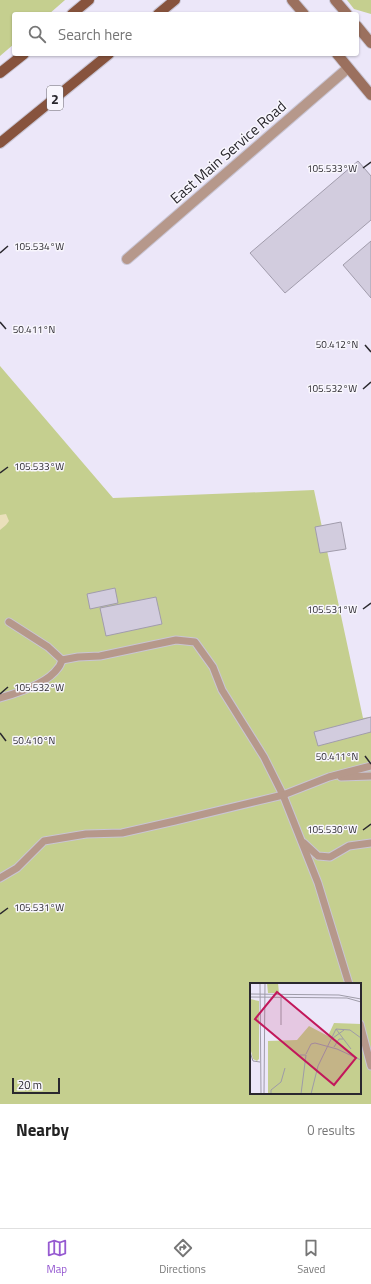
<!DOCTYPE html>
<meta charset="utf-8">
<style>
body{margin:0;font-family:"Titillium Web",sans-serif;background:#f2f2f2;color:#222}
.scale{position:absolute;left:12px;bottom:10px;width:48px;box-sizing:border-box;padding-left:4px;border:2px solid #2a282e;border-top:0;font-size:11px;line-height:14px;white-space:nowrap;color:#2a282e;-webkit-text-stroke:3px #f8f6fd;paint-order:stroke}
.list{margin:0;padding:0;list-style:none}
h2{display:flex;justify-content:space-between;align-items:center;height:52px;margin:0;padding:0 16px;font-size:17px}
h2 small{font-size:13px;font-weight:400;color:#767676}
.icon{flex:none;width:22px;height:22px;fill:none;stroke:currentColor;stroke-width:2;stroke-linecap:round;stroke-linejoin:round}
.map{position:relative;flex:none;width:371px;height:1104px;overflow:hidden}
.search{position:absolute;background:#fff;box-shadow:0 1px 3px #0004;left:12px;right:12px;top:12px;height:44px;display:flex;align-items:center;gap:10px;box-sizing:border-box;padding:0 14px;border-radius:4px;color:#767676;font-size:15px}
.sheet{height:124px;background:#fff}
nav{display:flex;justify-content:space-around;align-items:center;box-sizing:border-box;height:56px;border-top:1px solid #e0e0e0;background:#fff;font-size:11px;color:#767676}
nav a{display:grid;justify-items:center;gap:2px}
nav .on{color:#965ad1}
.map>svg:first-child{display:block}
.green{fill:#c5cf8f;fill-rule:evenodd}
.sand{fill:#eae0bb}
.building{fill:#d2ccde;stroke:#a19cac}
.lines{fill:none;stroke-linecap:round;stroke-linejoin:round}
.lane-casing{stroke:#c9c5d4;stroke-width:9}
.street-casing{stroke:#c9c5d4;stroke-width:12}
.secondary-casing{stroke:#c9c5d4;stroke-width:12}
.primary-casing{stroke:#c9c5d4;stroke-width:12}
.lane{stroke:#b6988b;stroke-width:7}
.street{stroke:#b6988b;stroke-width:10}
.secondary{stroke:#9b705e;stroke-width:10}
.primary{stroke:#87533d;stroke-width:10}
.ticks{fill:none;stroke:#2a282e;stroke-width:1.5}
.labels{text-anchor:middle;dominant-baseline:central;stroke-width:3;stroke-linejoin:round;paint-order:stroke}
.shield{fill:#f8f6fd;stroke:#68666c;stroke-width:1}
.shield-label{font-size:14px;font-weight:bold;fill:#2a282e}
.street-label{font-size:15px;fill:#2a282e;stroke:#f8f6fd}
.inset-road{fill:none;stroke:#9e9ba8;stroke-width:1}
.view{fill:#c2185b;fill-opacity:0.15;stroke:#c2185b;stroke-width:2}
.inset-edge{fill:none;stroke:#2a282e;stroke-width:2}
.ticks-label{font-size:10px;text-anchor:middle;fill:#2a282e;stroke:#f8f6fd;stroke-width:3;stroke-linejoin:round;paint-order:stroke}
</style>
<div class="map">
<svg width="371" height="1104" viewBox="0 0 371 1104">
<rect width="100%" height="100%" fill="#ece7f9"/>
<!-- green -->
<g class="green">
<polygon points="0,0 65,0 49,14 14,14 14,44 0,56"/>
<polygon points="347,0 371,0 371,14 354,9"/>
<path d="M0 366 113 498 314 490 363 718 371 717V1104H0ZM251 984H360V1093H251Z"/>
</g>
<!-- sand -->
<polygon class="sand" points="6,514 9,521 6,525 0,530 0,515"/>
<!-- building -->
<g class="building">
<polygon points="358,161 371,176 371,220 285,293 250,253"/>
<polygon points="371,241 371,298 343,265"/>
<polygon points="341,522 346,549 320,553 315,527"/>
<polygon points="115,588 118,603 90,609 87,594"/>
<polygon points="156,597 162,624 106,636 100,608"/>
<polygon points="371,717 371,732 318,746 314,732"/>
</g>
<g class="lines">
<defs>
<g id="lane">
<polyline points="62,660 78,657 100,656 176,640 195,642 213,667 222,690 264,757 283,795 318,883 349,984"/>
<path d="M0 698C18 693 47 684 58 668 60 666 61 663 62 660L48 647 9 622"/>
<polyline points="341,777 371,776"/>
<polyline points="304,843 318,856 330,857 349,846 371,843"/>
<polyline points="0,878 17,868 44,841 86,834 122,833 175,821 283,795 329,777 371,766"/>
<polyline points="360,1024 371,1066"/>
</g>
<polyline id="street" points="127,259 348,68"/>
<g id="secondary">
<polyline points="292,0 304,14"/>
<polyline points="335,0 347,14"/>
<polyline points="357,26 371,43"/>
<polyline points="337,54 371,95"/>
</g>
<g id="primary">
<polyline points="72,14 89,0"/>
<polyline points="158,14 175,0"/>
<polyline points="0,73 24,54"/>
<polyline points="0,143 109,54"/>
</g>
</defs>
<!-- lane casing -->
<use href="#lane" class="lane-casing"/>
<!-- street casing -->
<use href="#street" class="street-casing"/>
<!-- secondary casing -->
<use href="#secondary" class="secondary-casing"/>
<!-- primary casing -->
<use href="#primary" class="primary-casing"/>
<!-- lane -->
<use href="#lane" class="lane"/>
<!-- street -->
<use href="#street" class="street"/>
<!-- secondary -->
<use href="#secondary" class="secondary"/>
<!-- primary -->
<use href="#primary" class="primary"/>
</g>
<!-- ticks -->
<path class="ticks" d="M363 168 371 162M0 253 8 246M0 322 6 329M365 345 371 352M363 389 371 382M0 473 8 467M363 609 371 603M0 694 8 687M0 733 6 741M365 756 371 764M363 830 371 824M0 914 8 908"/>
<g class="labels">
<!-- shield labels -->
<rect class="shield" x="47" y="86" width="16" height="24" rx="3"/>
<g class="shield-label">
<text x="55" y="98">2</text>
</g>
<!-- street labels -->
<g class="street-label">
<text transform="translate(228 152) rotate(-41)">East Main Service Road</text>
</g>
</g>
<!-- overview -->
<g transform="translate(250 983)">
<rect width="111" height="111" fill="#ece7f9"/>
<path d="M17 0H28L29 10H18ZM0 16 9 18V76L7 78 3 76 0 64ZM84 40 111 41V111H18V58L47 57 59 43 78 53Z" fill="#c5cf8f"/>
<path class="inset-road" d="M10 0 11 111M0 11 89 12 111 16M0 14 97 15 111 19M31 15V42M86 46 101 66M83 55 94 47M84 64 89 56H93M0 69 3 78 10 79M56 71 61 61 65 60 87 66 111 77M50 72H56L51 111M14 111 15 0M21 111V107L31 99 35 85M61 111 68 83 86 46 100 47 111 55"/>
<path class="view" d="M27 9 106 75 84 102 5 36Z"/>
<rect width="111" height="111" class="inset-edge"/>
</g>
<g class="ticks-label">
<text x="332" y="172">105.533°W</text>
<text x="39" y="250">105.534°W</text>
<text x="34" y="333">50.411°N</text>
<text x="337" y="348">50.412°N</text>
<text x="332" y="392">105.532°W</text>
<text x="39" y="470">105.533°W</text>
<text x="332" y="613">105.531°W</text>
<text x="39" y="691">105.532°W</text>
<text x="34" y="744">50.410°N</text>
<text x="337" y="760">50.411°N</text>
<text x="332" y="833">105.530°W</text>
<text x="39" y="911">105.531°W</text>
</g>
</svg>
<div class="scale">20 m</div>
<div class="search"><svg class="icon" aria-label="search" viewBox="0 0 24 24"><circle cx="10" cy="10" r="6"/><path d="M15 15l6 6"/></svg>Search here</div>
</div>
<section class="sheet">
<h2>Nearby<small>0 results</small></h2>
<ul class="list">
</ul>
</section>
<nav>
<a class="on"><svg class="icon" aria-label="map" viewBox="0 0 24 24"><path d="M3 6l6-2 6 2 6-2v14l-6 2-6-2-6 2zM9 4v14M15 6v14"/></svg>Map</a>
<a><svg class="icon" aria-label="directions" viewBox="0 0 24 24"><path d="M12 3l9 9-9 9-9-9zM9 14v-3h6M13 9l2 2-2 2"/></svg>Directions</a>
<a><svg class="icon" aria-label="saved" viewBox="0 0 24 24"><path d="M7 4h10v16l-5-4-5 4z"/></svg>Saved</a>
</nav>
